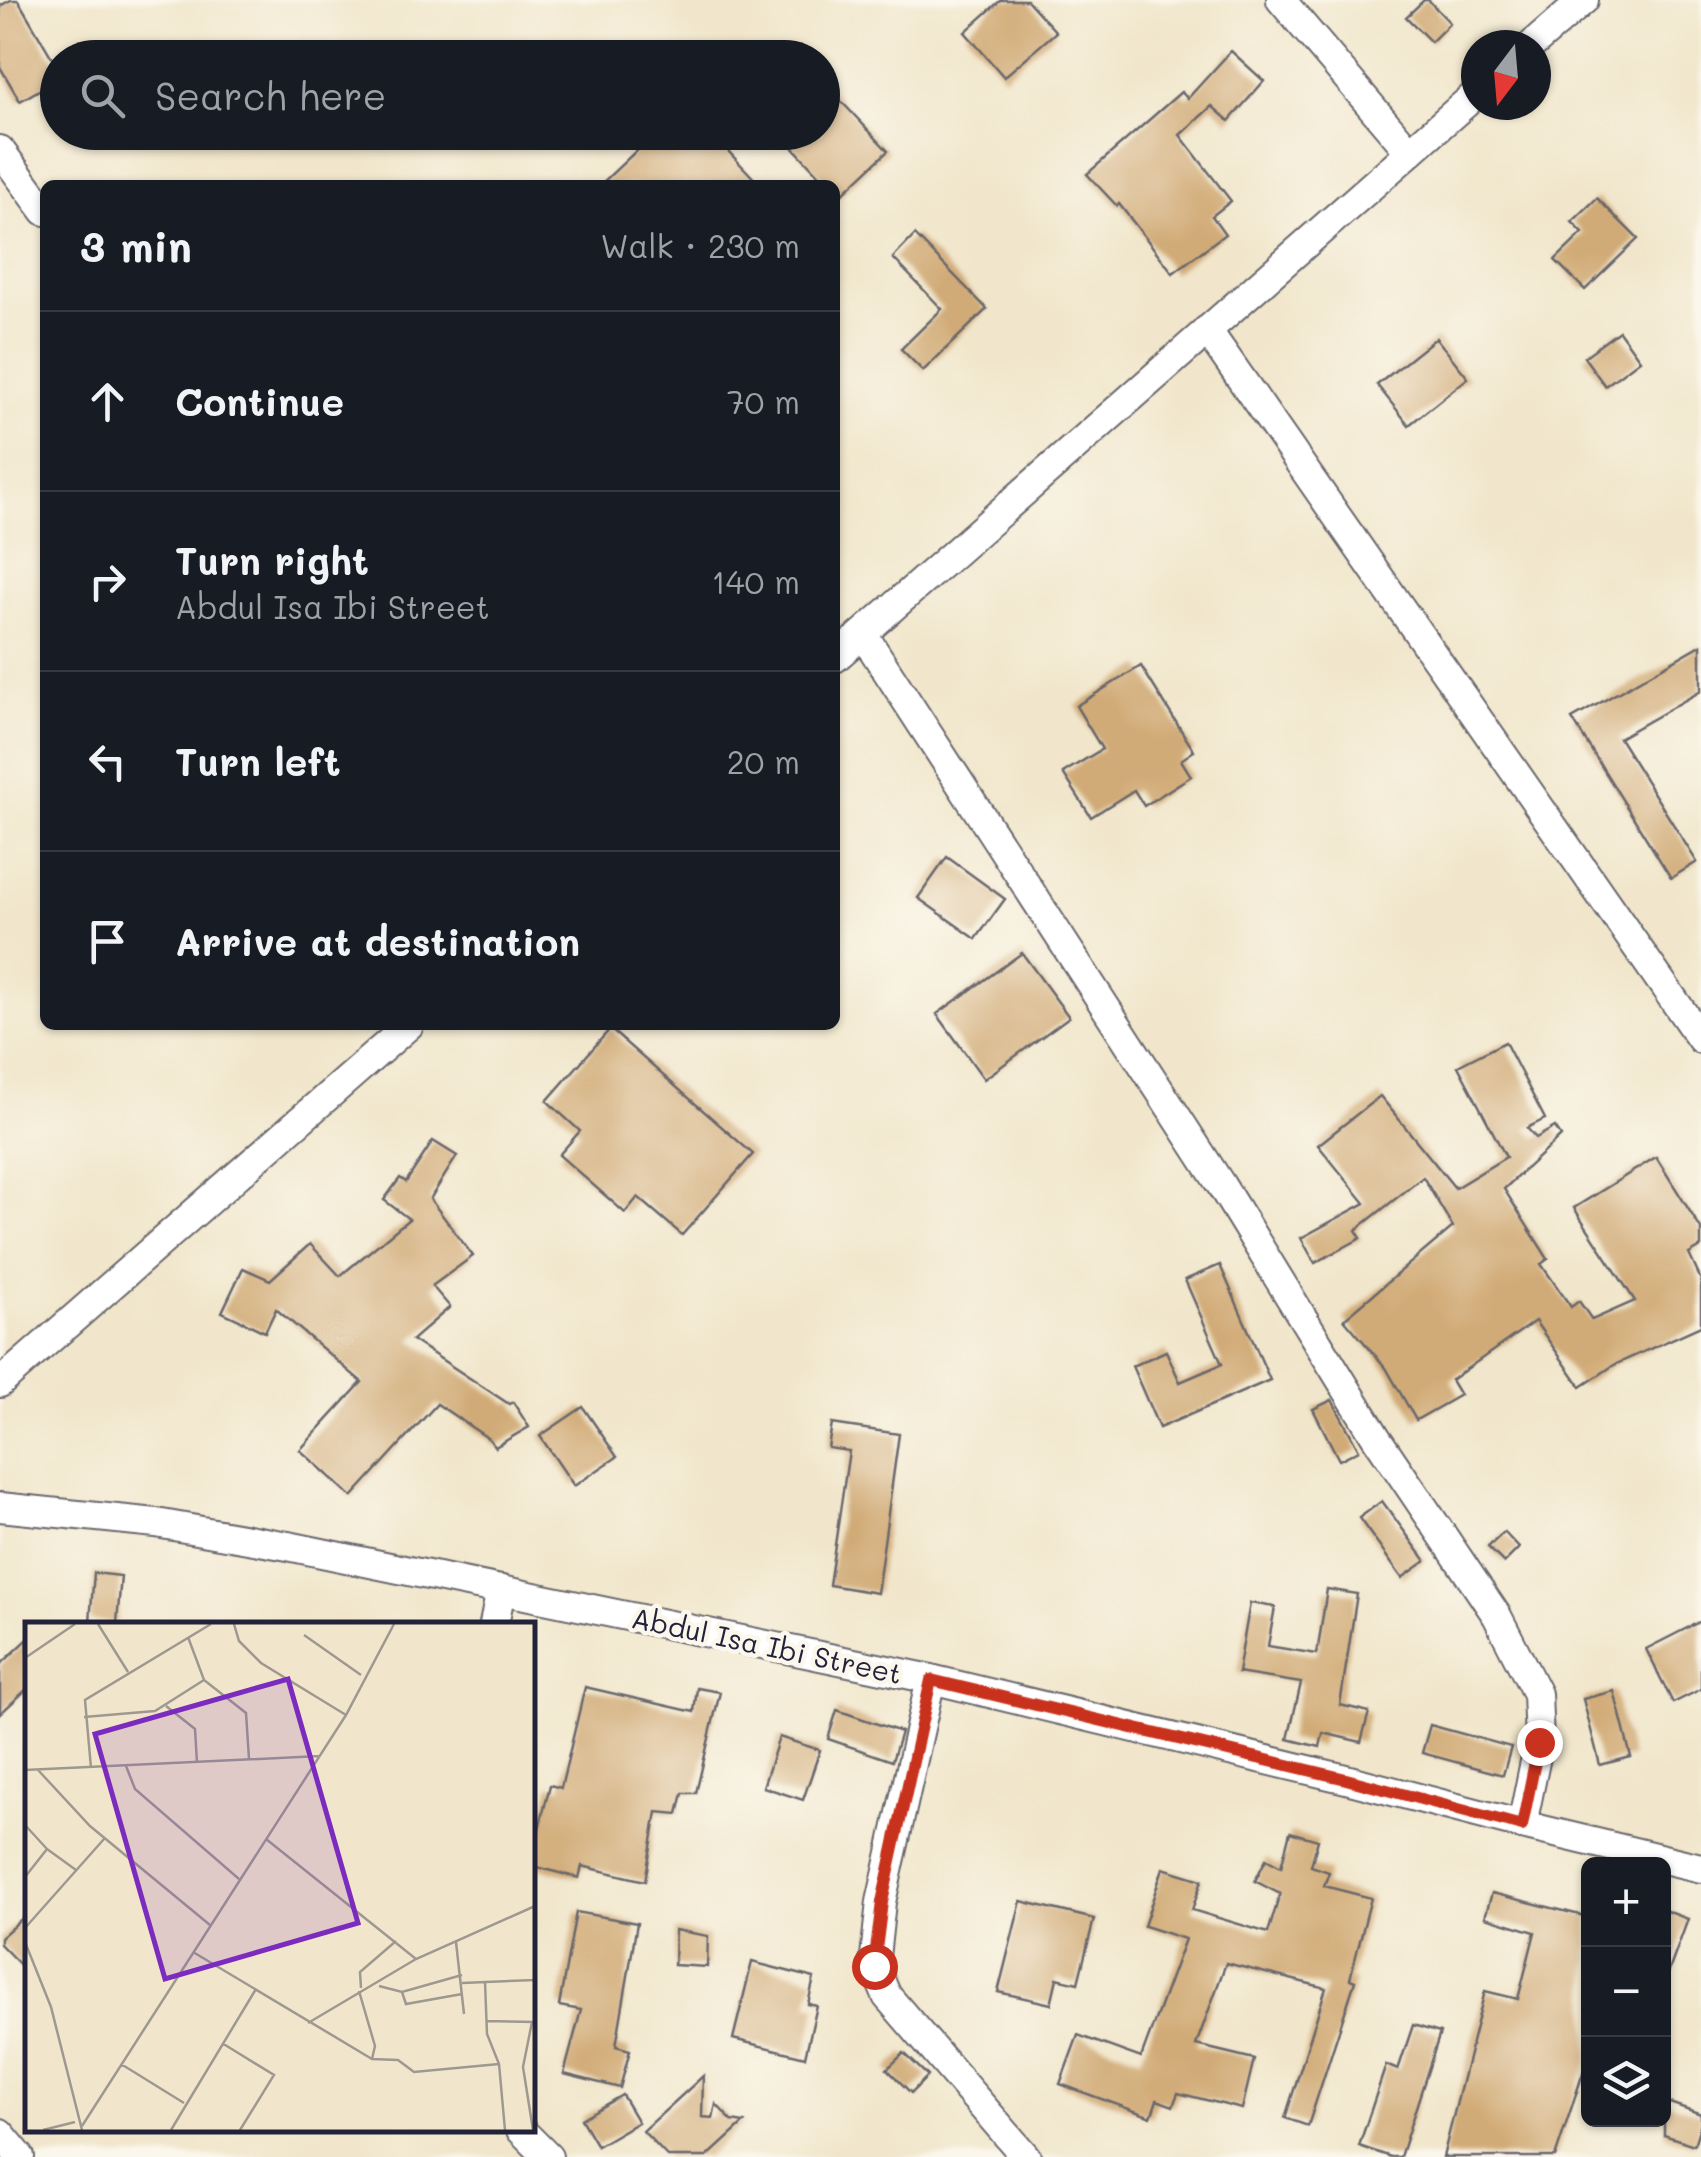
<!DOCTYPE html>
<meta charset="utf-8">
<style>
body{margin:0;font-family:Mali,sans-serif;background:#242831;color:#f1f3f6}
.controls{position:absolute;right:30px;bottom:30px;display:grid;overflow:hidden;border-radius:15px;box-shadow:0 2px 8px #0004}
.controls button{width:90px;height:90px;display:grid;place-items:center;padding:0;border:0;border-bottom:2px solid #363941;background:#171b24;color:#f1f3f6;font:50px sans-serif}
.compass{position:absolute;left:1461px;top:30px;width:90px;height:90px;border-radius:50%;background:#171b24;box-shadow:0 2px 8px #0004;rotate:196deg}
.stop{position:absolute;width:30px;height:30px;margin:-22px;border:8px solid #c8321e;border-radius:50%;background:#fff}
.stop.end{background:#c8321e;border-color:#fff;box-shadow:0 2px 10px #0008}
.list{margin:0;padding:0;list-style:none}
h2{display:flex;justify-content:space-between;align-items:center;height:130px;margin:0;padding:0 40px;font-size:42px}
h2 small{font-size:32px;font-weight:400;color:#9ea1a6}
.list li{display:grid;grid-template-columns:65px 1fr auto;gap:30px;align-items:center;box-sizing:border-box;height:180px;padding:0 40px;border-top:2px solid #363941}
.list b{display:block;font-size:38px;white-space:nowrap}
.list p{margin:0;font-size:32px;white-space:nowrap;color:#9ea1a6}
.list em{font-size:32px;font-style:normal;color:#9ea1a6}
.icon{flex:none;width:55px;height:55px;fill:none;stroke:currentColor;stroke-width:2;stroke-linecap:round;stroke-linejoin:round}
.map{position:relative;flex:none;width:1701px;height:2157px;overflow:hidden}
.search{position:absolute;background:#171b24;box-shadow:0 2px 8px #0004;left:40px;top:40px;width:800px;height:110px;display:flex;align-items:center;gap:25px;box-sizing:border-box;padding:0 35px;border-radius:55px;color:#9ea1a6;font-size:38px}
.panel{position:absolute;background:#171b24;box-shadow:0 2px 8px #0004;left:40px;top:180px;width:800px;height:850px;border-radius:15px}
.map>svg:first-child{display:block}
.building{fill:#d1ab77}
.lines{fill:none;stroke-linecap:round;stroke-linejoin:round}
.street-casing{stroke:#6a676d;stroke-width:32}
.street{stroke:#fff;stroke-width:28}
.route{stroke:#c8321e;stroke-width:12}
.labels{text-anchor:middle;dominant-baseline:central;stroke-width:9;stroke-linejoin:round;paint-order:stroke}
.street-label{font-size:28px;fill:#22223b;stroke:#fbf7ec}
.inset-road{fill:none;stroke:#9e9891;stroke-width:2.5}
.view{fill:#7b2cbf;fill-opacity:0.15;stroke:#7b2cbf;stroke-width:5}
.inset-edge{fill:none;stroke:#22223b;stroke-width:5}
</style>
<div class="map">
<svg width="1701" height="2157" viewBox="0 0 1701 2157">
<rect width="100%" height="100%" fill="#fbf7ec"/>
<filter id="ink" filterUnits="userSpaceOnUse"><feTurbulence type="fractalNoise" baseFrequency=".01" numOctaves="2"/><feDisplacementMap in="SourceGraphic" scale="20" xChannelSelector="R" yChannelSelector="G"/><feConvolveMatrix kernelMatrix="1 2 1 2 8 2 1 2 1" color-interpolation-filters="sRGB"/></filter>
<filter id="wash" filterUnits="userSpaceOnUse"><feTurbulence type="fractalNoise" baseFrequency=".0048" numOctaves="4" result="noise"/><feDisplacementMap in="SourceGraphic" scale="40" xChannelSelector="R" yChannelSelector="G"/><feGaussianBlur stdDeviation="2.25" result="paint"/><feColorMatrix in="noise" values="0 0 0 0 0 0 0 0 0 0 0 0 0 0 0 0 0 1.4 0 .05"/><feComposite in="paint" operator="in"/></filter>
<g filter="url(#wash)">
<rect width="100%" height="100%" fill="#f1e6cb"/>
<g id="blocks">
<!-- building -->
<g class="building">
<polygon points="11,0 18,0 58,68 58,79 20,101 0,67 0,6"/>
<polygon points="1001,0 1027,0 1056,32 1004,77 965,32"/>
<polygon points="1424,0 1428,0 1450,23 1431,42 1406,17"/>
<polygon points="1231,51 1264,81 1229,121 1212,106 1180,135 1231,201 1212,216 1225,234 1173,273 1119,204 1117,206 1087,174 1181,92 1188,98"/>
<polygon points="822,81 888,151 839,197 835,192 835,185 828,185 779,132 822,132"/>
<polygon points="656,132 710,132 760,185 600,185"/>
<polygon points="1597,198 1638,239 1585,290 1555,260 1583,233 1572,222"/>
<polygon points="915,235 987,309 923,371 901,349 942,309 893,258"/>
<polygon points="1619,331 1640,360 1605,386 1584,357"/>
<polygon points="1436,338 1468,378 1409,425 1377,385"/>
<polygon points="1701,645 1701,691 1619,738 1697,862 1671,878 1572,719"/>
<polygon points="1141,666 1194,751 1181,760 1191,776 1144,806 1134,790 1091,817 1063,773 1102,749 1076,706"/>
<polygon points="947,857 1005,899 976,939 918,898"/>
<polygon points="1022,953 1069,1017 984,1079 937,1014"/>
<polygon points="610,1029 753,1154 682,1235 638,1197 625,1213 559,1155 580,1131 547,1101"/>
<polygon points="1505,1042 1545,1119 1527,1128 1536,1138 1555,1127 1561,1136 1504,1189 1548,1259 1541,1264 1571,1307 1579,1301 1592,1320 1635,1301 1574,1208 1656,1157 1701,1229 1701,1247 1689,1254 1701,1280 1701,1326 1614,1365 1581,1387 1535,1321 1451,1380 1460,1395 1416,1420 1386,1368 1344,1319 1453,1227 1423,1177 1356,1230 1361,1238 1315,1263 1301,1238 1365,1203 1318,1145 1380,1096 1455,1188 1506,1157 1458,1066"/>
<polygon points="433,1141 457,1156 430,1199 473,1256 432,1286 450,1307 412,1340 509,1404 513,1402 529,1427 495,1447 489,1439 437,1404 352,1497 300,1450 362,1382 276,1309 265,1332 222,1312 243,1268 270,1280 310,1244 340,1276 409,1219 384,1200 400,1178 406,1182"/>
<polygon points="1220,1265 1270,1380 1159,1428 1132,1366 1166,1351 1180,1382 1222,1364 1185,1280"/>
<polygon points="1332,1400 1359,1450 1339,1460 1313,1409"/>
<polygon points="583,1407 617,1457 574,1486 540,1436"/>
<polygon points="832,1424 899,1434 877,1593 829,1585 849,1451 828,1448"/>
<polygon points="1382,1501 1426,1561 1402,1578 1359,1518"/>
<polygon points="1504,1532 1519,1548 1504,1563 1488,1547"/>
<polygon points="94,1573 121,1576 117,1623 90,1621"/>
<polygon points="1327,1589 1357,1594 1340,1705 1369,1712 1361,1742 1323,1733 1320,1747 1288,1739 1301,1683 1238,1673 1250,1603 1275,1607 1268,1646 1317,1654"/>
<polygon points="1701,1621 1701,1689 1673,1703 1646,1649"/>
<polygon points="28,1639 28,1688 0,1714 0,1665"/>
<polygon points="585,1687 694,1712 697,1688 720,1692 696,1793 683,1793 678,1814 657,1812 645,1881 582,1866 579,1878 532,1866 532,1857 550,1785 561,1788"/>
<polygon points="1614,1691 1631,1757 1600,1765 1583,1699"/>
<polygon points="837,1710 901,1732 892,1761 828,1739"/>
<polygon points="1430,1725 1511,1747 1503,1775 1422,1753"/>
<polygon points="779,1737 820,1750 803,1800 763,1787"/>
<polygon points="1290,1832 1318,1840 1311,1866 1329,1872 1324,1886 1371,1898 1350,1979 1355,1981 1308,2126 1285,2118 1326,1988 1226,1963 1196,2045 1254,2059 1242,2109 1178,2093 1173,2106 1157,2100 1151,2117 1060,2084 1078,2035 1141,2058 1185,1939 1144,1926 1163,1868 1202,1880 1192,1910 1268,1933 1280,1894 1255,1881 1266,1859 1281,1867"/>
<polygon points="1492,1893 1588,1917 1588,2058 1555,2157 1443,2157 1485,1991 1518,1999 1535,1932 1485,1917"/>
<polygon points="1021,1901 1094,1919 1078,1983 1057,1978 1051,2004 998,1992"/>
<polygon points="1664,1910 1688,1919 1666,1979 1664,1979"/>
<polygon points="576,1912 637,1923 616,2046 630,2050 620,2088 564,2074 581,2010 559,2006"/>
<polygon points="28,1913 28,1973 0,1944 0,1938"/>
<polygon points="675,1930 708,1936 707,1967 674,1965"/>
<polygon points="752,1962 814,1978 808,2004 817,2006 805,2057 733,2039"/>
<polygon points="1413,2025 1440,2033 1400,2157 1391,2157 1359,2146 1386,2065 1398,2070"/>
<polygon points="904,2053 928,2076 911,2093 887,2069"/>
<polygon points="703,2076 702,2117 713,2118 716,2104 732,2121 744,2123 707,2157 668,2157 643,2131"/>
<polygon points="622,2095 638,2122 597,2146 581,2119"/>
<polygon points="1664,2101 1701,2114 1701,2123 1694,2145 1664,2135"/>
</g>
</g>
</g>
<g filter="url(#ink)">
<use href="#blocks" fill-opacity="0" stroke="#6a676d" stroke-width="2.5"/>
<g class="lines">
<defs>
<g id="street">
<polyline points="1281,0 1410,152"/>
<polyline points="1532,45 1584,0"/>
<polyline points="0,150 45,211"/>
<polyline points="1207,330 1701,1039"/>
<polyline points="863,634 1221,1185 1376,1437 1497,1616 1537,1694 1539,1742 1522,1825"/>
<polyline points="835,658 1476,94"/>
<polyline points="0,1383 409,1025"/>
<polyline points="0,1507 156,1523 288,1546 931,1679 1346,1779 1522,1825 1701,1868"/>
<polyline points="494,1624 501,1590"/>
<polyline points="931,1679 881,1902 874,1966 887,1996 1026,2157"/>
<polyline points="521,2130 548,2157"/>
<polyline points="0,2133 20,2157"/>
</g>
</defs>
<!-- street casing -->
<use href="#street" class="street-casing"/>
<!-- street -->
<use href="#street" class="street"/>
</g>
</g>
<g class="lines" filter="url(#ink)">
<!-- route -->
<polyline class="route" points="874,1966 882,1902 931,1680 1346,1779 1522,1826 1539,1742"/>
</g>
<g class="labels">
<!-- street labels -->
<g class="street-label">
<text transform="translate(767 1645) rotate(12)">Abdul Isa Ibi Street</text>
</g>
</g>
<!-- overview -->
<g transform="translate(25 1622)">
<rect width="510" height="510" fill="#f1e6cb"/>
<path class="inset-road" d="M73 2 103 50M209 2 214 19 236 41 321 93M279 13 336 53M163 15 179 58 221 91 224 137M0 36 50 2M141 84 170 107 172 141M59 95 130 89 179 58M101 144 110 167 214 257M66 146 60 78 186 2M0 148 295 134M13 148 65 204 185 303M0 203 22 227 0 255M241 217 391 337M22 227 51 248M0 306 79 217M0 320 26 385 57 508M431 320 439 392M168 330 347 437 373 438 389 450 474 442M460 360 462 412 474 442 480 508M437 361 510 358M354 364 377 370 437 353M336 366 335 350 371 319M334 369 350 424 347 437M377 370 381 382 437 372M462 399 510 400M507 400 498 445 508 508M283 401 391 337 510 284M197 421 249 453 215 508M96 442 159 481M57 504 321 93 369 2M18 508 50 500M146 508 231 367"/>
<path class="view" d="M263 57 333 301 140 357 70 112Z"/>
<rect width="510" height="510" class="inset-edge"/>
</g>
</svg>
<div class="controls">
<button>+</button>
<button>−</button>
<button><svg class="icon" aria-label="layers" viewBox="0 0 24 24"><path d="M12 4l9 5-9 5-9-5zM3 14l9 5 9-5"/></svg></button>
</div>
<svg class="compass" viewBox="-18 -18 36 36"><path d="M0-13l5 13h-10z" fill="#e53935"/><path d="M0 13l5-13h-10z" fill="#9ea1a6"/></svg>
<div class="stop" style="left:874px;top:1966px"></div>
<div class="stop end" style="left:1539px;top:1742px"></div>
<div class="search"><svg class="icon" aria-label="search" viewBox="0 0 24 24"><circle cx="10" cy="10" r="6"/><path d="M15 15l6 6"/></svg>Search here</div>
<section class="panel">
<h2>3 min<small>Walk · 230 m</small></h2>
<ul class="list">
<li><svg class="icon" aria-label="ahead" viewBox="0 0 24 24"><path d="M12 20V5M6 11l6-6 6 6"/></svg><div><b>Continue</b></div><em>70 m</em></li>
<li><svg class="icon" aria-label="right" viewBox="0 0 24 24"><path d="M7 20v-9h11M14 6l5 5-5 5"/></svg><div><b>Turn right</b><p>Abdul Isa Ibi Street</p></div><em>140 m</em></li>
<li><svg class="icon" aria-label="left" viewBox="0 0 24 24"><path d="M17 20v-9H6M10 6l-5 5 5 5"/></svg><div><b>Turn left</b></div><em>20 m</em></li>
<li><svg class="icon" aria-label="arrive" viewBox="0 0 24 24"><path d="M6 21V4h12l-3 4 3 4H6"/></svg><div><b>Arrive at destination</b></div></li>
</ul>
</section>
</div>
